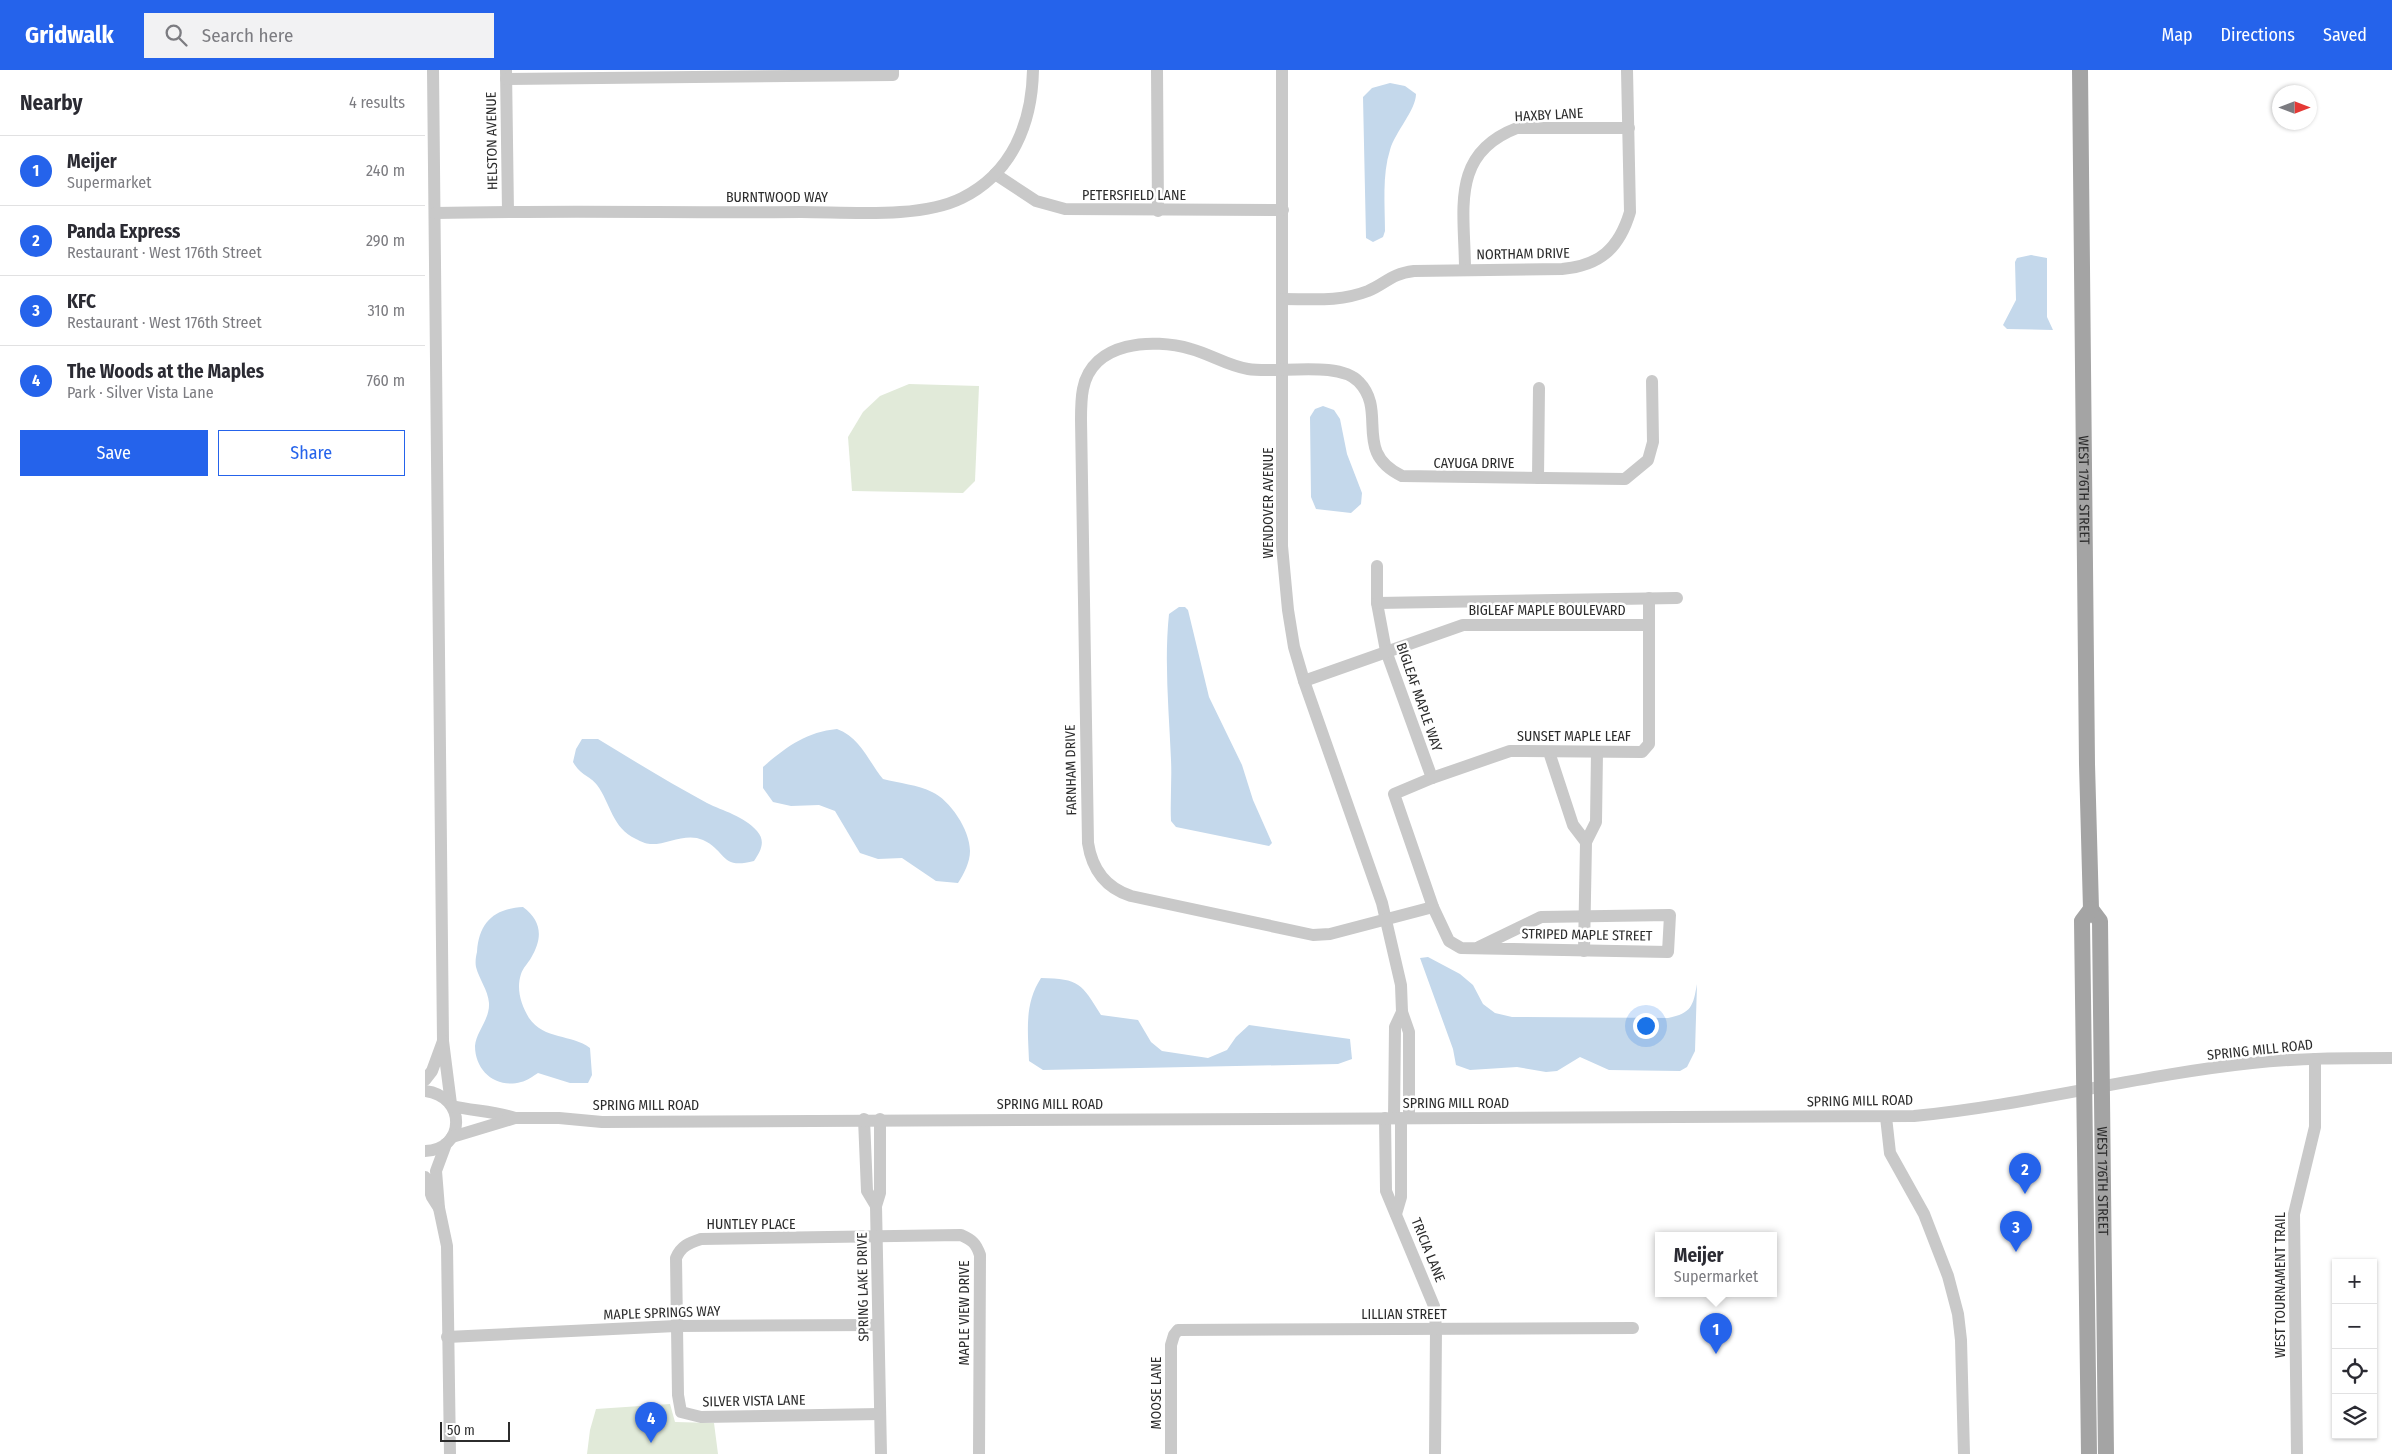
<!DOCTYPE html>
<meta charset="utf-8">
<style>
body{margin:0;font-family:"Fira Sans Condensed",sans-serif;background:#f2f2f3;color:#2b2b33}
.controls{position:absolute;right:15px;bottom:15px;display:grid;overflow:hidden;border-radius:0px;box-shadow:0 1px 4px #0004}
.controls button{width:45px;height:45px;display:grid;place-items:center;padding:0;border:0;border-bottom:1px solid #e1e1e2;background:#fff;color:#2b2b33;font:25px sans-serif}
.compass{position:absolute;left:1847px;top:15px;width:45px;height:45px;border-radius:50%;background:#fff;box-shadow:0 1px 4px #0004;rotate:90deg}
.scale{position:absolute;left:15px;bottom:12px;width:70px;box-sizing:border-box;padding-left:5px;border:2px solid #2c2c2c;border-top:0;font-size:14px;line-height:18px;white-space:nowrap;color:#2c2c2c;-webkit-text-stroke:4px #fff;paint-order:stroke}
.you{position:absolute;left:1220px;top:955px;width:18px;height:18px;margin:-12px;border:4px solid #fff;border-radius:50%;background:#1a73e8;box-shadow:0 0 0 8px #1a73e833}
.badge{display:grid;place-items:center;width:32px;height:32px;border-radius:50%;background:#2563eb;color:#fff;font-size:16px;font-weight:700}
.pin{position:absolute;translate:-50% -41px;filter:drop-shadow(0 1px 2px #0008)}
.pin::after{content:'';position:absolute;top:26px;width:18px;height:15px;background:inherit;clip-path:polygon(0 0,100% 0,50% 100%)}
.popup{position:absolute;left:1230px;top:1162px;width:122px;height:65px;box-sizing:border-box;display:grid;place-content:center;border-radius:0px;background:#fff;filter:drop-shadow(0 1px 4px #0005);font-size:16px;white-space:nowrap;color:#7c7c81}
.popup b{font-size:19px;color:#2b2b33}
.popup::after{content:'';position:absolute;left:50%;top:100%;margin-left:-10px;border:10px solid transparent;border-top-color:#fff}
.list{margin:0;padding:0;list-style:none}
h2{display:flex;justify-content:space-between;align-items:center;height:65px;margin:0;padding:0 20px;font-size:21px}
h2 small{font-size:16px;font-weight:400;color:#7c7c81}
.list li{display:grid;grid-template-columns:32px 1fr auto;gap:15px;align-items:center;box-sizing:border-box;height:70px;padding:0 20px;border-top:1px solid #e1e1e2}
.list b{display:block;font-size:19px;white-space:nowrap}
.list p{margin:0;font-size:16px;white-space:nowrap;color:#7c7c81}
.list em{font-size:16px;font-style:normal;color:#7c7c81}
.actions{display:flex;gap:10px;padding:15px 20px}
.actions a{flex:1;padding:11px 0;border:1px solid #2563eb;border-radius:0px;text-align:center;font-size:18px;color:#2563eb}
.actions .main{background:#2563eb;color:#fff}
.icon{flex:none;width:28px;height:28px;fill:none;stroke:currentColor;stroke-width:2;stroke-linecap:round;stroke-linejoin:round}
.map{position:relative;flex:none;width:1967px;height:1384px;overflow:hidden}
header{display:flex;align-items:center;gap:30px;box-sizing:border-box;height:70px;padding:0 25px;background:#2563eb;color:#fff}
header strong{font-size:24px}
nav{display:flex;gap:28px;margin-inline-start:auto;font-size:18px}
.search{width:350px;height:45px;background:#f2f2f3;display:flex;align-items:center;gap:12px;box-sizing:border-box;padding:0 18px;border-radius:0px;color:#7c7c81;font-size:19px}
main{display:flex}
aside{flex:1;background:#fff}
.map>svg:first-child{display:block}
.green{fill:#e1ead9}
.water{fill:#c4d8eb}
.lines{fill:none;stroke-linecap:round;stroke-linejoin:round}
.minor{stroke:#c9c9c9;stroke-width:12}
.major{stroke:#a4a4a4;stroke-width:16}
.labels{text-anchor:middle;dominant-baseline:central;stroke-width:5;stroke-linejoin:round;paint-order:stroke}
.street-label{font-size:14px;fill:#2c2c2c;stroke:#fff}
</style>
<header>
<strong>Gridwalk</strong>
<div class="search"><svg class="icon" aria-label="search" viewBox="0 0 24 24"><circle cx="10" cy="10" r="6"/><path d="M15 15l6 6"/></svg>Search here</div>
<nav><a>Map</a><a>Directions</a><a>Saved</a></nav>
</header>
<main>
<aside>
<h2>Nearby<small>4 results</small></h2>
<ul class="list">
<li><span class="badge">1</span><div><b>Meijer</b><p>Supermarket</p></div><em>240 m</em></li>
<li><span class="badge">2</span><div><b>Panda Express</b><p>Restaurant · West 176th Street</p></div><em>290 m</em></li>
<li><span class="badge">3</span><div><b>KFC</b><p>Restaurant · West 176th Street</p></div><em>310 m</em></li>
<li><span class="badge">4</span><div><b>The Woods at the Maples</b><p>Park · Silver Vista Lane</p></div><em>760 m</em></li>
</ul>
<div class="actions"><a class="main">Save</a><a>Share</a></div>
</aside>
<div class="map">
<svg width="1967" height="1384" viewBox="0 0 1967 1384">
<rect width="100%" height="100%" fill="#fff"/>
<!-- green -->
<g class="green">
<polygon points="484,314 554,316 550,411 538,423 427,421 423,367 438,342 455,326"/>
<polygon points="245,1334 250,1352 289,1353 293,1384 162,1384 165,1360 171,1339"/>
</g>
<!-- water -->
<g class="water">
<path d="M965 13 980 16 991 24C991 40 970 62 965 80 957 105 960 135 960 161L958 167 948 172 941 168 938 27 947 18Z"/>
<polygon points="1606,185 1622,188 1622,247 1628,260 1582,259 1578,255 1591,230 1590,192 1592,188"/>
<polygon points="898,336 909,340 915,349 922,384 937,423 936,434 926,443 891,439 886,427 885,347 890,339"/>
<path d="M754 537H760L763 540 784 627 817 695 828 730 847 773 844 776 751 757 746 751C745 731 747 710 746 690 744 641 739 592 744 544Z"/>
<path d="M412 659C436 668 443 691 458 709 474 713 493 715 507 722 525 730 545 760 545 781 545 792 539 804 533 813L511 811 477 788 453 789 435 783 410 741 394 735 366 736 348 732 338 718V697C361 677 381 662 412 659Z"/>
<path d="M157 669H173C209 691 245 713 282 733 298 741 319 746 332 761 341 771 336 781 329 791 295 800 302 781 278 770 261 762 242 775 225 774 221 774 215 771 211 769 187 758 186 734 172 715 164 705 156 706 148 692L151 679Z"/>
<path d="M98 837C117 851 118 868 106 888 103 893 98 898 96 904 91 919 96 935 104 948 119 970 147 964 165 978L167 1005 163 1013H145L113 1003C108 1006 102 1011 96 1012 71 1019 50 1001 50 976 51 962 65 949 64 933 63 920 54 909 51 897 50 892 51 886 52 882 54 852 69 839 98 837Z"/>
<path d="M1003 887 1035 904 1048 915 1058 934 1070 943 1087 947 1243 948C1267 943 1268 936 1272 914L1270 981 1262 997 1255 1001 1184 1000 1155 987 1132 1001 1121 1002 1092 997 1045 1000 1031 995 1028 979 995 888Z"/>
<path d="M616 908C655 909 656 913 676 945L713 950 726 972 737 981 783 988 802 980 811 967 824 955 925 969 927 989 913 994 618 1000 604 991C603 961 599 934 616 908Z"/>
</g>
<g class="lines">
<!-- minor -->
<g class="minor">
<polyline points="8,0 18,971"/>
<polyline points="81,0 83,142"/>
<polyline points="732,0 733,141"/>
<polyline points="857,0 857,476 863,540 869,577 879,611 957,833 976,915 977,942 970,957 969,1048"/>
<polyline points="81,9 468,5 468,0"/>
<polyline points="570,104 611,131 640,139 858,140"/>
<path d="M10 143C132 140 254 143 376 142 424 142 495 149 537 128 587 103 607 54 608 0"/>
<path d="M1040 200C1040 141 1024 84 1092 58H1204"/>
<path d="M858 229C887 229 915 232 943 221 962 213 965 204 989 201L1137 199C1174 196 1194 179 1205 142L1202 0"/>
<polyline points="1113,408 1114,318"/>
<polyline points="952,496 952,533 961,581 1007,708"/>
<polyline points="952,533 1252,528"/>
<polyline points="879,611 1038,555 1224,555"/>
<polyline points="1124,682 1148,755 1161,772"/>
<path d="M1008 837 905 864 888 865 706 826C681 818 667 799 663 773L656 350C656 340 656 329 658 319 667 271 728 268 766 279 785 284 803 296 823 299 852 304 914 290 934 312 963 342 927 382 977 406L1200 409 1223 390 1228 372 1227 311"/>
<polyline points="1054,877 1116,847 1245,845 1243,882 1036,878 1024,871 1008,837 969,724 1007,708 1085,681 1217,682 1224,674 1224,528"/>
<polyline points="1159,881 1161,772 1171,752 1172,682"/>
<polyline points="977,942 984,962 984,1048"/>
<polyline points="0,1010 7,1001 18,971 26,1034"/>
<path d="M0 1021C42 1026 41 1080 0 1081"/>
<path d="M27 1036C48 1041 69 1041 90 1048"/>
<polyline points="1461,1047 1465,1083 1499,1144 1523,1206 1533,1244 1536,1270 1539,1384"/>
<polyline points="960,1048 961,1121 1009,1236 1011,1258 1010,1384"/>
<polyline points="439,1049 442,1121 451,1136"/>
<polyline points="455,1049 455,1123 451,1136 456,1384"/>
<path d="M27 1067 90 1048H134L177 1052 1489 1046C1603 1035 1714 1005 1827 993 1873 988 1920 988 1967 988"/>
<polyline points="0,1107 7,1127 14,1138 11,1101 21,1074"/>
<polyline points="14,1138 22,1176 25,1384"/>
<polyline points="971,1144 976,1127 976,1048"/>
<polyline points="22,1267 251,1256 453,1255"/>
<path d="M455 1344 276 1347 256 1342 253 1325 251 1188C256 1176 264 1173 276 1169L536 1165C547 1170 551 1173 555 1185L554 1384"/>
<polyline points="746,1384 746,1275 749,1265 753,1260 1208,1258"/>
<polyline points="1872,1384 1869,1144 1890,1057 1890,989"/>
</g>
<!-- major -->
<g class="major">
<path id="s1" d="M1655 0 1662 694 1666 839 1675 851 1681 1384"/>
<polyline points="1664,1384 1657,851 1666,839"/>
</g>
</g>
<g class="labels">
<!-- street labels -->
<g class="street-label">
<text transform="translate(1124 45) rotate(-3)">HAXBY LANE</text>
<text transform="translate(67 71) rotate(-91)">HELSTON AVENUE</text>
<text x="709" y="125">PETERSFIELD LANE</text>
<text x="352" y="127">BURNTWOOD WAY</text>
<text transform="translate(1098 184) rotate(-1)">NORTHAM DRIVE</text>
<text x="1049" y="393">CAYUGA DRIVE</text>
<text stroke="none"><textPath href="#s1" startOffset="420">WEST 176TH STREET</textPath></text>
<text transform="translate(843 433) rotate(-90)">WENDOVER AVENUE</text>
<text x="1122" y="540">BIGLEAF MAPLE BOULEVARD</text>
<text transform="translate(994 627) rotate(71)">BIGLEAF MAPLE WAY</text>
<text x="1149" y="666">SUNSET MAPLE LEAF</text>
<text transform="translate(646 700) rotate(-91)">FARNHAM DRIVE</text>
<text transform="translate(1162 865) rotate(1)">STRIPED MAPLE STREET</text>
<text transform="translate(1835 980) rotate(-6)">SPRING MILL ROAD</text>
<text transform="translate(1435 1031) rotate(-1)">SPRING MILL ROAD</text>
<text x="1031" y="1033">SPRING MILL ROAD</text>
<text x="625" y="1034">SPRING MILL ROAD</text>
<text x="221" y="1035">SPRING MILL ROAD</text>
<text stroke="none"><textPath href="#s1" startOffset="1114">WEST 176TH STREET</textPath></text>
<text x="326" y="1154">HUNTLEY PLACE</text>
<text transform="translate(1003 1180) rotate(68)">TRICIA LANE</text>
<text transform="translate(1855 1215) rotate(-90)">WEST TOURNAMENT TRAIL</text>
<text transform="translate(438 1217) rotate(-91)">SPRING LAKE DRIVE</text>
<text transform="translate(237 1243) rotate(-2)">MAPLE SPRINGS WAY</text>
<text transform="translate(539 1243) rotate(-90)">MAPLE VIEW DRIVE</text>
<text x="979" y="1244">LILLIAN STREET</text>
<text transform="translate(731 1323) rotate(-90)">MOOSE LANE</text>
<text transform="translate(329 1331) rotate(-1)">SILVER VISTA LANE</text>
</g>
</g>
</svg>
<div class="controls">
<button>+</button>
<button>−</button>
<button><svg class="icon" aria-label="locate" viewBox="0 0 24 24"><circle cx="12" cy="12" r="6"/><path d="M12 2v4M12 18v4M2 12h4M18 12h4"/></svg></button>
<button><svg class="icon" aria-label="layers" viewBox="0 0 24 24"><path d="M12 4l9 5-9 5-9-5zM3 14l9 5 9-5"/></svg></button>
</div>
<svg class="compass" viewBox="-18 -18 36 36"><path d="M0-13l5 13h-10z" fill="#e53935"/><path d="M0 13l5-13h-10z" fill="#7c7c81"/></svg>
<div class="scale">50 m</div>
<div class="you"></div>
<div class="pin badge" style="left:1291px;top:1284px">1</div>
<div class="popup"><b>Meijer</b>Supermarket</div>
<div class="pin badge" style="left:1600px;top:1124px">2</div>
<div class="pin badge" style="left:1591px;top:1182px">3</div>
<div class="pin badge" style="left:226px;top:1373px">4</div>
</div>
</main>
